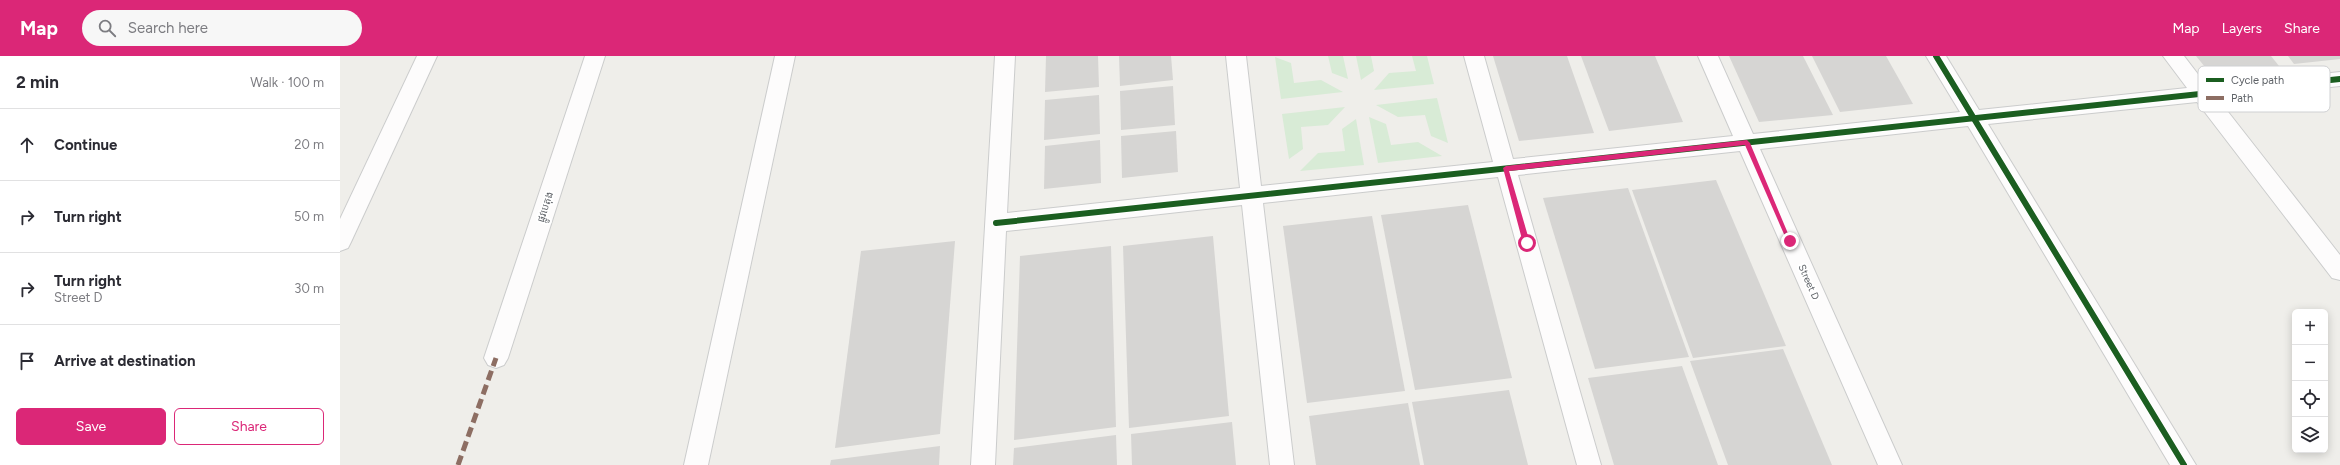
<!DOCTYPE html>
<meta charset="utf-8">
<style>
body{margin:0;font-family:Figtree,"Noto Sans Khmer",sans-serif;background:#f7f7f7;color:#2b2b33}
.controls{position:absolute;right:12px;bottom:12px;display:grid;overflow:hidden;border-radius:6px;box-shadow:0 2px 10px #0003}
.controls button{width:36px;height:36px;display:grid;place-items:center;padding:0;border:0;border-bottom:1px solid #e1e1e2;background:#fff;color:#2b2b33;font:20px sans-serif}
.stop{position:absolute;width:12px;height:12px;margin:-9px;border:3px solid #db2777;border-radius:50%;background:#fff}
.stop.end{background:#db2777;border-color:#fff;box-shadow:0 1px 4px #0008}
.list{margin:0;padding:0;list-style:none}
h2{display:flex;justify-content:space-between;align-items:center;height:52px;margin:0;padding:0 16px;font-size:17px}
h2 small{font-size:13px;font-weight:400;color:#7c7c81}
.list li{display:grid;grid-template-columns:26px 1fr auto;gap:12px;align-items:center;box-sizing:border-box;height:72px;padding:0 16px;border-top:1px solid #e1e1e2}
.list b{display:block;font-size:15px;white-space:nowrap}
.list p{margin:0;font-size:13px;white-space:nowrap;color:#7c7c81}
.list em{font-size:13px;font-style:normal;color:#7c7c81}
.actions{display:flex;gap:8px;padding:12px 16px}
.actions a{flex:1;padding:9px 0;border:1px solid #db2777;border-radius:6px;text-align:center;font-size:14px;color:#db2777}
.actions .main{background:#db2777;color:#fff}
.icon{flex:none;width:22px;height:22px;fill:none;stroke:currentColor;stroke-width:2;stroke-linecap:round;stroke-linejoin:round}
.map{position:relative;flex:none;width:2000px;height:409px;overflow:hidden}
header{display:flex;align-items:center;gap:24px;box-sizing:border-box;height:56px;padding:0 20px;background:#db2777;color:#fff}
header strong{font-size:19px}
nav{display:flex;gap:22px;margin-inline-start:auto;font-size:14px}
.search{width:280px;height:36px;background:#f7f7f7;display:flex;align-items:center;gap:10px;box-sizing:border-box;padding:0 14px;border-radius:22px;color:#7c7c81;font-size:15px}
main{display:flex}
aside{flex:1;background:#fff}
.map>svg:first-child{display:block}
.green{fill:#d8ebd6}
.building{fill:#d6d5d3}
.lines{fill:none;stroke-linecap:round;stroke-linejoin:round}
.minor-casing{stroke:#cbcccc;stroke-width:2}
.minor{fill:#fdfcfc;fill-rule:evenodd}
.quiet{stroke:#8d6e63;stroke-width:5;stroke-dasharray:10 5;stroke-linecap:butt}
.cycleway-casing{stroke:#fff;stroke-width:8}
.cycleway{stroke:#1b5e20;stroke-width:6}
.route{fill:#db2777}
.labels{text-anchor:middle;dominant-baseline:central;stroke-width:4;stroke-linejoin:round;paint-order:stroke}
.street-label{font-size:10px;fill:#5f6368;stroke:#fff}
.key{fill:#fff;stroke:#cfd0d2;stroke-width:1}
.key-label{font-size:11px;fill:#5f6368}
</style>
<header>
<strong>Map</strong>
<div class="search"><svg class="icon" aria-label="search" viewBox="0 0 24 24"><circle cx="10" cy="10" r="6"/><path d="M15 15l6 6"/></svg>Search here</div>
<nav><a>Map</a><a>Layers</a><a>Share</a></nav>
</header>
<main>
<aside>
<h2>2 min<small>Walk · 100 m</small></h2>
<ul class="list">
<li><svg class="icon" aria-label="ahead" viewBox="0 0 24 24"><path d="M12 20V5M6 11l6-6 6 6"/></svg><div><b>Continue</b></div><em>20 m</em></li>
<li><svg class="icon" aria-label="right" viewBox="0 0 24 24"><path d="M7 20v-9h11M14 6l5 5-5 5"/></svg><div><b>Turn right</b></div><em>50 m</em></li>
<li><svg class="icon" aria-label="right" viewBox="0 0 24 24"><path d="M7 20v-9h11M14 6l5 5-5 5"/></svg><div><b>Turn right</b><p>Street D</p></div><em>30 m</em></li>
<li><svg class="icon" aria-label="arrive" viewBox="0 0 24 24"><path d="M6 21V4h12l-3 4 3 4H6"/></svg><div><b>Arrive at destination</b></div></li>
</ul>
<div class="actions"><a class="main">Save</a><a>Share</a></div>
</aside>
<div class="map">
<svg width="2000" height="409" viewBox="0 0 2000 409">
<rect width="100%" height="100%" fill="#efeeea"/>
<!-- green -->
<g class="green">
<polygon points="988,0 1003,0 1008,23 992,17"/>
<polygon points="1016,0 1031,0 1034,15 1021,24"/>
<polygon points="1072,0 1087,0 1094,28 1034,34 1049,17 1076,15"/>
<polygon points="935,1 951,7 954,27 981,24 1003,36 941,43"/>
<polygon points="1097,42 1108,87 1091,80 1085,59 1058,61 1036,49"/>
<polygon points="1005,51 988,69 961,71 963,93 949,103 942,58"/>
<polygon points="1029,61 1046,68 1051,89 1078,86 1102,100 1038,107"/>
<polygon points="1016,63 1024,109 960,115 978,97 1005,95 1002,73"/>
</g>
<!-- building -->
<g class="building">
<polygon points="706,0 758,0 759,31 705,36"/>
<polygon points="779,0 831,0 833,24 780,30"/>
<polygon points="1153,0 1227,0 1254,77 1179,85"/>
<polygon points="1241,0 1315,0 1343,66 1269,75"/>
<polygon points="1389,0 1463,0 1493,59 1419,66"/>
<polygon points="1472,0 1546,0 1573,48 1500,56"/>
<polygon points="1856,0 1931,0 1939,10 1870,17"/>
<polygon points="1948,0 2000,0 2000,3 1954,8"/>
<polygon points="833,30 835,69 781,74 780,35"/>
<polygon points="759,39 760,78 704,84 705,44"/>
<polygon points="836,75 838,116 782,122 781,80"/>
<polygon points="760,84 761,127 704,133 705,90"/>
<polygon points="1376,124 1446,290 1353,302 1292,134"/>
<polygon points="1288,132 1349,301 1255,313 1203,142"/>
<polygon points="1128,149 1172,322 1075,334 1041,159"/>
<polygon points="1032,160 1065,335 967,347 943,170"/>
<polygon points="873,180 889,360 789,372 783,190"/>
<polygon points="615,185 600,378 495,392 521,195"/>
<polygon points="771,190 776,371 674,384 680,200"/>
<polygon points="1443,293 1492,409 1388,409 1350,305"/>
<polygon points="1342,310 1378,409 1274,409 1248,322"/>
<polygon points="1169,334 1188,409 1084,409 1072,346"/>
<polygon points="1068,347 1080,409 976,409 969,360"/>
<polygon points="892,366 896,409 792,409 791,378"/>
<polygon points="776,379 777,409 673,409 674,392"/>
<polygon points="600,390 599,409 490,409 491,404"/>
</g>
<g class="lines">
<defs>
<g id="minor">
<polygon points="77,0 97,0 11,186 8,192 0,195 0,163"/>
<polygon points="245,0 265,0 168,302 164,309 156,312 148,309 144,302"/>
<polygon points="435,0 455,0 368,409 344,409"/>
<polygon points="655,0 675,0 667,157 900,132 886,0 906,0 921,130 1153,106 1124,0 1144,0 1173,103 1393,80 1358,0 1378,0 1413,78 1620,56 1586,0 1606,0 1639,54 1847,32 1823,0 1844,0 1867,30 2000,16 2000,30 1878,43 2000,199 2000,224 1992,222 1857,46 1648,68 1856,409 1830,409 1628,70 1420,93 1562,409 1538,409 1400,95 1178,119 1261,409 1237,409 1158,121 923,147 954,409 930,409 902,149 666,175 655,409 631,409"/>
</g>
</defs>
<!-- minor casing -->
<use href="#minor" class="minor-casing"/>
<!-- minor -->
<use href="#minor" class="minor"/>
<!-- quiet -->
<polyline class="quiet" points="118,409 156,302"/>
<defs>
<g id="cycleway">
<polyline points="1596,0 1844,409"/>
<polyline points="656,167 2000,23"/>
</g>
</defs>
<!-- cycleway casing -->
<use href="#cycleway" class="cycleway-casing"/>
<!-- cycleway -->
<use href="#cycleway" class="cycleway"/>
</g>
<!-- route -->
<polygon class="route" points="1407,84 1410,87 1452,187 1447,185 1405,89 1169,115 1190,187 1187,189 1183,187 1163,112 1166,110"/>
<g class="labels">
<!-- street labels -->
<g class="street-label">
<text transform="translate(205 151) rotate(-72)">ផ្លូវបេតុង</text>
<text transform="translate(1469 226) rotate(66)">Street D</text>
</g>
</g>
<!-- legend -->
<rect x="1858" y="10" width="132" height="46" rx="6" class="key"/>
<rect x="1866" y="22" width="18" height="4" fill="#1b5e20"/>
<rect x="1866" y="40" width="18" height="4" fill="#8d6e63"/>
<g class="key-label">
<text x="1891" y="28">Cycle path</text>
<text x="1891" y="46">Path</text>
</g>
</svg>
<div class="controls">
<button>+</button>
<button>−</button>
<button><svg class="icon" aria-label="locate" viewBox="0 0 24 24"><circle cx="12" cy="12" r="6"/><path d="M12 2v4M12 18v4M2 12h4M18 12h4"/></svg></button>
<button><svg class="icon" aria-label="layers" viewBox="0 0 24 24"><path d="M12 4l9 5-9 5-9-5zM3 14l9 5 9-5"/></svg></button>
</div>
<div class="stop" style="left:1187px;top:187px"></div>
<div class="stop end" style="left:1450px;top:185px"></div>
</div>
</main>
